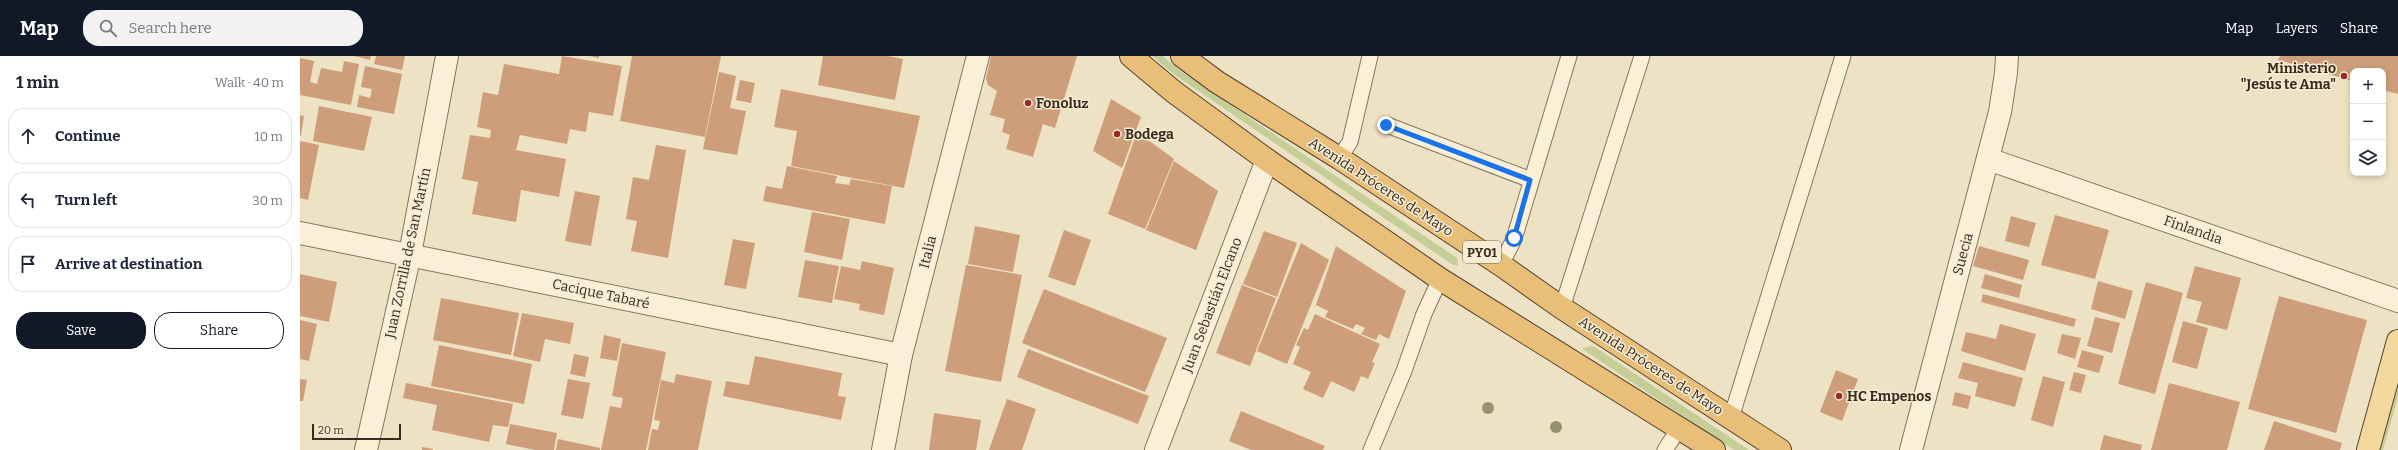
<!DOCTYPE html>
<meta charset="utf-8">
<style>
body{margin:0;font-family:Bitter,serif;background:#f2f2f3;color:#1f2937}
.controls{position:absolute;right:12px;top:12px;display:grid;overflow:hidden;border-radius:8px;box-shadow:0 2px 6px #0003}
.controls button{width:36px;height:36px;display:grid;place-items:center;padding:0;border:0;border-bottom:1px solid #e0e1e3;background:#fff;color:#1f2937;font:20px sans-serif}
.scale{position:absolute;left:12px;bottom:10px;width:89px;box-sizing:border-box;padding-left:4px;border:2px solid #392c1e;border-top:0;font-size:11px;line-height:14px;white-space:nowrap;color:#392c1e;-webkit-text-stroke:3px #f6ecd3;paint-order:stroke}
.stop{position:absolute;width:12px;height:12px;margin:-9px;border:3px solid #1a73e8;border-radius:50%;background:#fff}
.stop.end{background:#1a73e8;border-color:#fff;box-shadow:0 1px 4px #0008}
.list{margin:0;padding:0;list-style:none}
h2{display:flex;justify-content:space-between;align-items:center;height:52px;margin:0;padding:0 16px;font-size:17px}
h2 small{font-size:13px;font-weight:400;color:#747a83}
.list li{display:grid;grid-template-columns:26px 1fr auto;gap:12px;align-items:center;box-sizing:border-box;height:56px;margin:0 8px 8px;padding:0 8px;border:1px solid #e0e1e3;border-radius:16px}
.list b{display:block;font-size:15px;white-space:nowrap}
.list em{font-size:13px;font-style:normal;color:#747a83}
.actions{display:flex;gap:8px;padding:12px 16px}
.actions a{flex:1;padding:9px 0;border:1px solid #111827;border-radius:16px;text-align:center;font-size:14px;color:#111827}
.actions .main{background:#111827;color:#fff}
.icon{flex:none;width:22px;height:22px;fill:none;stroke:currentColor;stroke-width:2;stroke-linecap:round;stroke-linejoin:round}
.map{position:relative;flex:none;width:2098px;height:394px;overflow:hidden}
header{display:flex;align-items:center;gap:24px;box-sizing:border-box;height:56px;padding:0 20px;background:#111827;color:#fff}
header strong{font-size:19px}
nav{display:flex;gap:22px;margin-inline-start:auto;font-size:14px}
.search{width:280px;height:36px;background:#f2f2f3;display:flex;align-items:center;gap:10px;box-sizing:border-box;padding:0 14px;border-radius:16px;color:#747a83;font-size:15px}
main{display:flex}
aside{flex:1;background:#fff}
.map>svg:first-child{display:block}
.green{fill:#c5cd98}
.building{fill:#cd9e79}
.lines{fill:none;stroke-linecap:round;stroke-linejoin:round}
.service-casing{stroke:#89745a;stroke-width:17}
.minor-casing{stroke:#89745a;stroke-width:24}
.tertiary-casing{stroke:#89745a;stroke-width:24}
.primary-casing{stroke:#57422e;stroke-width:24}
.trunk-casing{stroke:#57422e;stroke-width:24}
.service{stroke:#f9f0d7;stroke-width:15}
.minor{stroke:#f9f0d7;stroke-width:22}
.tertiary{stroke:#f9f0d7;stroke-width:22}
.primary{stroke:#f2d89c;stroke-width:22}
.trunk{stroke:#e8be78;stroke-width:22}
.tree{fill:#93946d}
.route{stroke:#1a73e8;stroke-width:5}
.poi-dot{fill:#982b2a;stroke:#f6ecd3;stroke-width:1.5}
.labels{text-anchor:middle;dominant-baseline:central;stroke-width:3;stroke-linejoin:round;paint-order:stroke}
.shield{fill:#f6ecd3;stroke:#726654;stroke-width:1}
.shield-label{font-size:13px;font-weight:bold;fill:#392c1e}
.poi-label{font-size:14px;font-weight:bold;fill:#392c1e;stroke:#f6ecd3;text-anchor:start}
.street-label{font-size:14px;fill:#392c1e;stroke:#f6ecd3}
</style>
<header>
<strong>Map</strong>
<div class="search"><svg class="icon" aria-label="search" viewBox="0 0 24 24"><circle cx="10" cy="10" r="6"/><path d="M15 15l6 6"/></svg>Search here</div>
<nav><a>Map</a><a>Layers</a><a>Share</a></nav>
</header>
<main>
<aside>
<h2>1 min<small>Walk · 40 m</small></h2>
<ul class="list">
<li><svg class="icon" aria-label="ahead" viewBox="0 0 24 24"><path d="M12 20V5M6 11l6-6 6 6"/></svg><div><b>Continue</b></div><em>10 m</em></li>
<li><svg class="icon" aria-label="left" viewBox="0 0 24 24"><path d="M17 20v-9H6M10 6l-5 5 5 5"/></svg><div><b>Turn left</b></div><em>30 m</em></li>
<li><svg class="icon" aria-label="arrive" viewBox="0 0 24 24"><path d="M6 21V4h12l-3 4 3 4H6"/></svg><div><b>Arrive at destination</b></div></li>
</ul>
<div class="actions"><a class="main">Save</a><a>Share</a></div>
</aside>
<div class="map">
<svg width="2098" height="394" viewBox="0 0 2098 394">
<rect width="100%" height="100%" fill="#eee2c4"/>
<!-- green -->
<g class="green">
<polygon points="852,0 863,0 879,14 1157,202 1158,209 1153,209 875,19"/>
<polygon points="1290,290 1295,291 1449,394 1434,394 1282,293"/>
<polygon points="2098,315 2098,341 2083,394 2076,394"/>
</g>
<!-- building -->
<g class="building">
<polygon points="54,0 71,0 70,4"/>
<polygon points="76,0 105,0 102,14 74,8"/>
<polygon points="262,0 322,10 313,60 289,56 286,76 270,73 267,88 220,79 216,94 266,103 259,141 221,134 216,166 172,158 178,126 189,128 162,123 170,79 190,82 191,74 177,71 183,36 198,39 204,8 259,18"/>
<polygon points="290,0 299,0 299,2"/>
<polygon points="332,0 421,0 405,81 320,65"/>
<polygon points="523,0 588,0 603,3 595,44 518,29"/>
<polygon points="691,0 777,0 755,72 743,68 733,101 706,93 710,79 702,76 705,63 690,59 697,35 688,29 686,23"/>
<polygon points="1980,0 2098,0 2098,38 2083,34 2083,15 2053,15 2053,25 1978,4"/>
<polygon points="0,2 14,5 10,26 17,28 21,12 42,16 44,5 59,8 51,49 0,39"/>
<polygon points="65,10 102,18 94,58 57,51 59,39 70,42 72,33 61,31"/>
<polygon points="419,16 436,20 430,52 446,55 437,99 403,93"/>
<polygon points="440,24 455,27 451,47 436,44"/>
<polygon points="481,33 620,60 604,132 491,110 497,75 474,71"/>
<polygon points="811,43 841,61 822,112 793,95"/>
<polygon points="19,50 72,61 64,95 13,85"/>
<polygon points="0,59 4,60 1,80 0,80"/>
<polygon points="837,76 874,103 845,173 808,158"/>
<polygon points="0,85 19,89 8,144 0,142"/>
<polygon points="356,89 386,94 368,202 331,195 337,165 326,163 333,121 349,124"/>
<polygon points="874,105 918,135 896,194 846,174"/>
<polygon points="487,110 537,120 535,127 549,129 551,123 592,130 585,168 463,145 466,130 482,133"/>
<polygon points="275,135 300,140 291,190 265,185"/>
<polygon points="512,156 550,163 542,204 504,196"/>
<polygon points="1755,159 1809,174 1795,223 1741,209"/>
<polygon points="1711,160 1736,167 1729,191 1705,185"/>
<polygon points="675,170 720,179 713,216 668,208"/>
<polygon points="764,174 791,184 775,230 748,221"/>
<polygon points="964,175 997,187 977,241 943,228"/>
<polygon points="433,183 455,187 446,233 424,229"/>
<polygon points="1001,187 1029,204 987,308 957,295"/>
<polygon points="1036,190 1106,235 1089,283 1079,278 1076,284 1061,278 1065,272 1056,268 1053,273 1025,261 1028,255 1016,249"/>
<polygon points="1679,190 1729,204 1723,224 1673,210"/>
<polygon points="505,204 539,210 532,247 498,241"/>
<polygon points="562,205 594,212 584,259 559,254 560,248 534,243 541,210 560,214"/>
<polygon points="666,209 722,219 701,326 645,315"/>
<polygon points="1895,210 1941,222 1927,274 1896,266 1902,246 1886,242"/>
<polygon points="0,218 37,226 29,266 0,260"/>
<polygon points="1685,218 1722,229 1719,242 1681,232"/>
<polygon points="1798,225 1833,235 1825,263 1791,253"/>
<polygon points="1846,226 1883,237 1855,338 1818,328"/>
<polygon points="942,229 976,242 950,310 916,297"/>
<polygon points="744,233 867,282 845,336 722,287"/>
<polygon points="1683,238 1776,263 1774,271 1681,246"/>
<polygon points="1979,240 2067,264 2036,377 1948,353"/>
<polygon points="141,242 219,257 211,299 133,284"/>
<polygon points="222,257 274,267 270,288 245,283 240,306 213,300"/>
<polygon points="1015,258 1080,288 1072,306 1075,307 1068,323 1061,320 1054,336 1031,325 1023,342 1003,333 1011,316 993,308 1000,291 996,289 1004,272 1008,274"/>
<polygon points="1795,261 1820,267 1812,297 1787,290"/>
<polygon points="0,264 17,268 9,305 0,303"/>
<polygon points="1883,265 1908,272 1897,313 1872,306"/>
<polygon points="1700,268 1736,278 1725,315 1661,295 1666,276 1696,283"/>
<polygon points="1762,278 1781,282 1775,303 1757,297"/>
<polygon points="304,279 321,283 317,305 300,302"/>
<polygon points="322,287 366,296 346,394 301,394 310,350 321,352 323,342 312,340"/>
<polygon points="139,289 232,308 224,348 131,330"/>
<polygon points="728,293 849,340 838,368 717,321"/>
<polygon points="1782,294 1804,300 1799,317 1777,311"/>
<polygon points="274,298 289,301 285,321 270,318"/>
<polygon points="455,300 542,317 538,340 546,341 541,364 423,340 426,325 449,329"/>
<polygon points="1663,306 1723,322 1715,351 1675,340 1678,327 1658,322"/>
<polygon points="1536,314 1558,323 1542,365 1520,356"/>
<polygon points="1774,316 1786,319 1781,337 1769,334"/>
<polygon points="376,318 412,325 398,394 348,394 352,373 358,374 360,365 354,364 361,324 374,327"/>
<polygon points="1743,320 1765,326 1753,371 1731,364"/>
<polygon points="0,323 7,324 3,345 0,345"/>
<polygon points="268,323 290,327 283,363 261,359"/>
<polygon points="106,327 213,348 208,371 193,369 189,386 132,374 137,349 103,342"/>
<polygon points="1869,327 1940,346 1927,394 1851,394"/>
<polygon points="1655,336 1671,340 1668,353 1652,349"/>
<polygon points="707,343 736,353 722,394 689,394"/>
<polygon points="941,355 1025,390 1023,394 951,394 929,385"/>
<polygon points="634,357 681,364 676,394 629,394"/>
<polygon points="1974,365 2042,387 2040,394 1964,394"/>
<polygon points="210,368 257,377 254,394 235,394 206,388"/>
<polygon points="1804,379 1842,389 1841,394 1800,394"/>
<polygon points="258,383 300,392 300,394 256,394"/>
<polygon points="122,391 133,393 133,394 122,394"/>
</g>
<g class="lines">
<defs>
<g id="service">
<polyline points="1087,69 1231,124"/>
<polyline points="1039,102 1050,86 1070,0"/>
<polyline points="1201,209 1214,183 1269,0"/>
<polyline points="1262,252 1342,0"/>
<polyline points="1431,362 1543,0"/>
<polyline points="1071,394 1104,315 1124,258 1140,223"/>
<polyline points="1365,394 1379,372"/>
</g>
<g id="minor">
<polyline points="1688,103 2098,245"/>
<polyline points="0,177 601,299"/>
<polyline points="583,394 601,299 678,0"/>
<polyline points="856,394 967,104"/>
<polyline points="1611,394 1700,56 1706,17 1707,0"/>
</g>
<polyline id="tertiary" points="66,394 110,198 147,0"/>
<polyline id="primary" points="2068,394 2098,285"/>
<g id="trunk">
<polyline points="831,0 874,36 967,104 1140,223 1414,394"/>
<polyline points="882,0 917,26 1039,102 1201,209 1262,252 1480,394"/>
</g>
</defs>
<!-- service casing -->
<use href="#service" class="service-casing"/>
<!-- minor casing -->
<use href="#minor" class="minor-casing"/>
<!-- tertiary casing -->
<use href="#tertiary" class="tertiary-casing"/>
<!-- primary casing -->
<use href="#primary" class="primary-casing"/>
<!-- trunk casing -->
<use href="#trunk" class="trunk-casing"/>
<!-- service -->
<use href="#service" class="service"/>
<!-- minor -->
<use href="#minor" class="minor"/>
<!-- tertiary -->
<use href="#tertiary" class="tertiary"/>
<!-- primary -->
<use href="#primary" class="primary"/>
<!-- trunk -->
<use href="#trunk" class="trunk"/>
</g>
<!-- trees -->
<g class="tree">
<circle cx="1188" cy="352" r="6"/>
<circle cx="1256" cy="371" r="6"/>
</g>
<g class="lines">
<!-- route -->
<polyline class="route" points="1086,69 1230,124 1214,182"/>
</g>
<!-- markers -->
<g class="poi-dot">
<circle cx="2044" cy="20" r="4"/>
<circle cx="728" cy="47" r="4"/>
<circle cx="817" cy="78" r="4"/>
<circle cx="1539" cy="340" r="4"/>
</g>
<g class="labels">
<!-- shield labels -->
<rect class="shield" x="1163" y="185" width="38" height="22" rx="3"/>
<g class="shield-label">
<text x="1182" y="196">PY01</text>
</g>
<!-- poi labels -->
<g class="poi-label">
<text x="2036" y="12" text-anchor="end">Ministerio<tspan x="2036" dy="16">"Jesús te Ama"</tspan></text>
<text x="736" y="47">Fonoluz</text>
<text x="825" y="78">Bodega</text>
<text x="1547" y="340">HC Empenos</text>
</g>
<!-- street labels -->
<g class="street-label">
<text transform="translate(1081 131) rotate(33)">Avenida Próceres de Mayo</text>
<text transform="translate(1893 174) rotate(19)">Finlandia</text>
<text transform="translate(628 196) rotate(-76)">Italia</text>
<text transform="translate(108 197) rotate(-78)">Juan Zorrilla de San Martín</text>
<text transform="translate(1663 198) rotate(-75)">Suecia</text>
<text transform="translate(301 238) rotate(12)">Cacique Tabaré</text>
<text transform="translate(912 249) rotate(-69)">Juan Sebastián Elcano</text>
<text transform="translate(1351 310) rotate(33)">Avenida Próceres de Mayo</text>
</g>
</g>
</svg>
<div class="controls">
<button>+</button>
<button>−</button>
<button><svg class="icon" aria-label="layers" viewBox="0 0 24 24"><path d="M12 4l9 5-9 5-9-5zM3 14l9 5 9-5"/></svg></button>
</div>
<div class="scale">20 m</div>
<div class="stop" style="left:1214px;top:182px"></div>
<div class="stop end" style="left:1086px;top:69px"></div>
</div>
</main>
